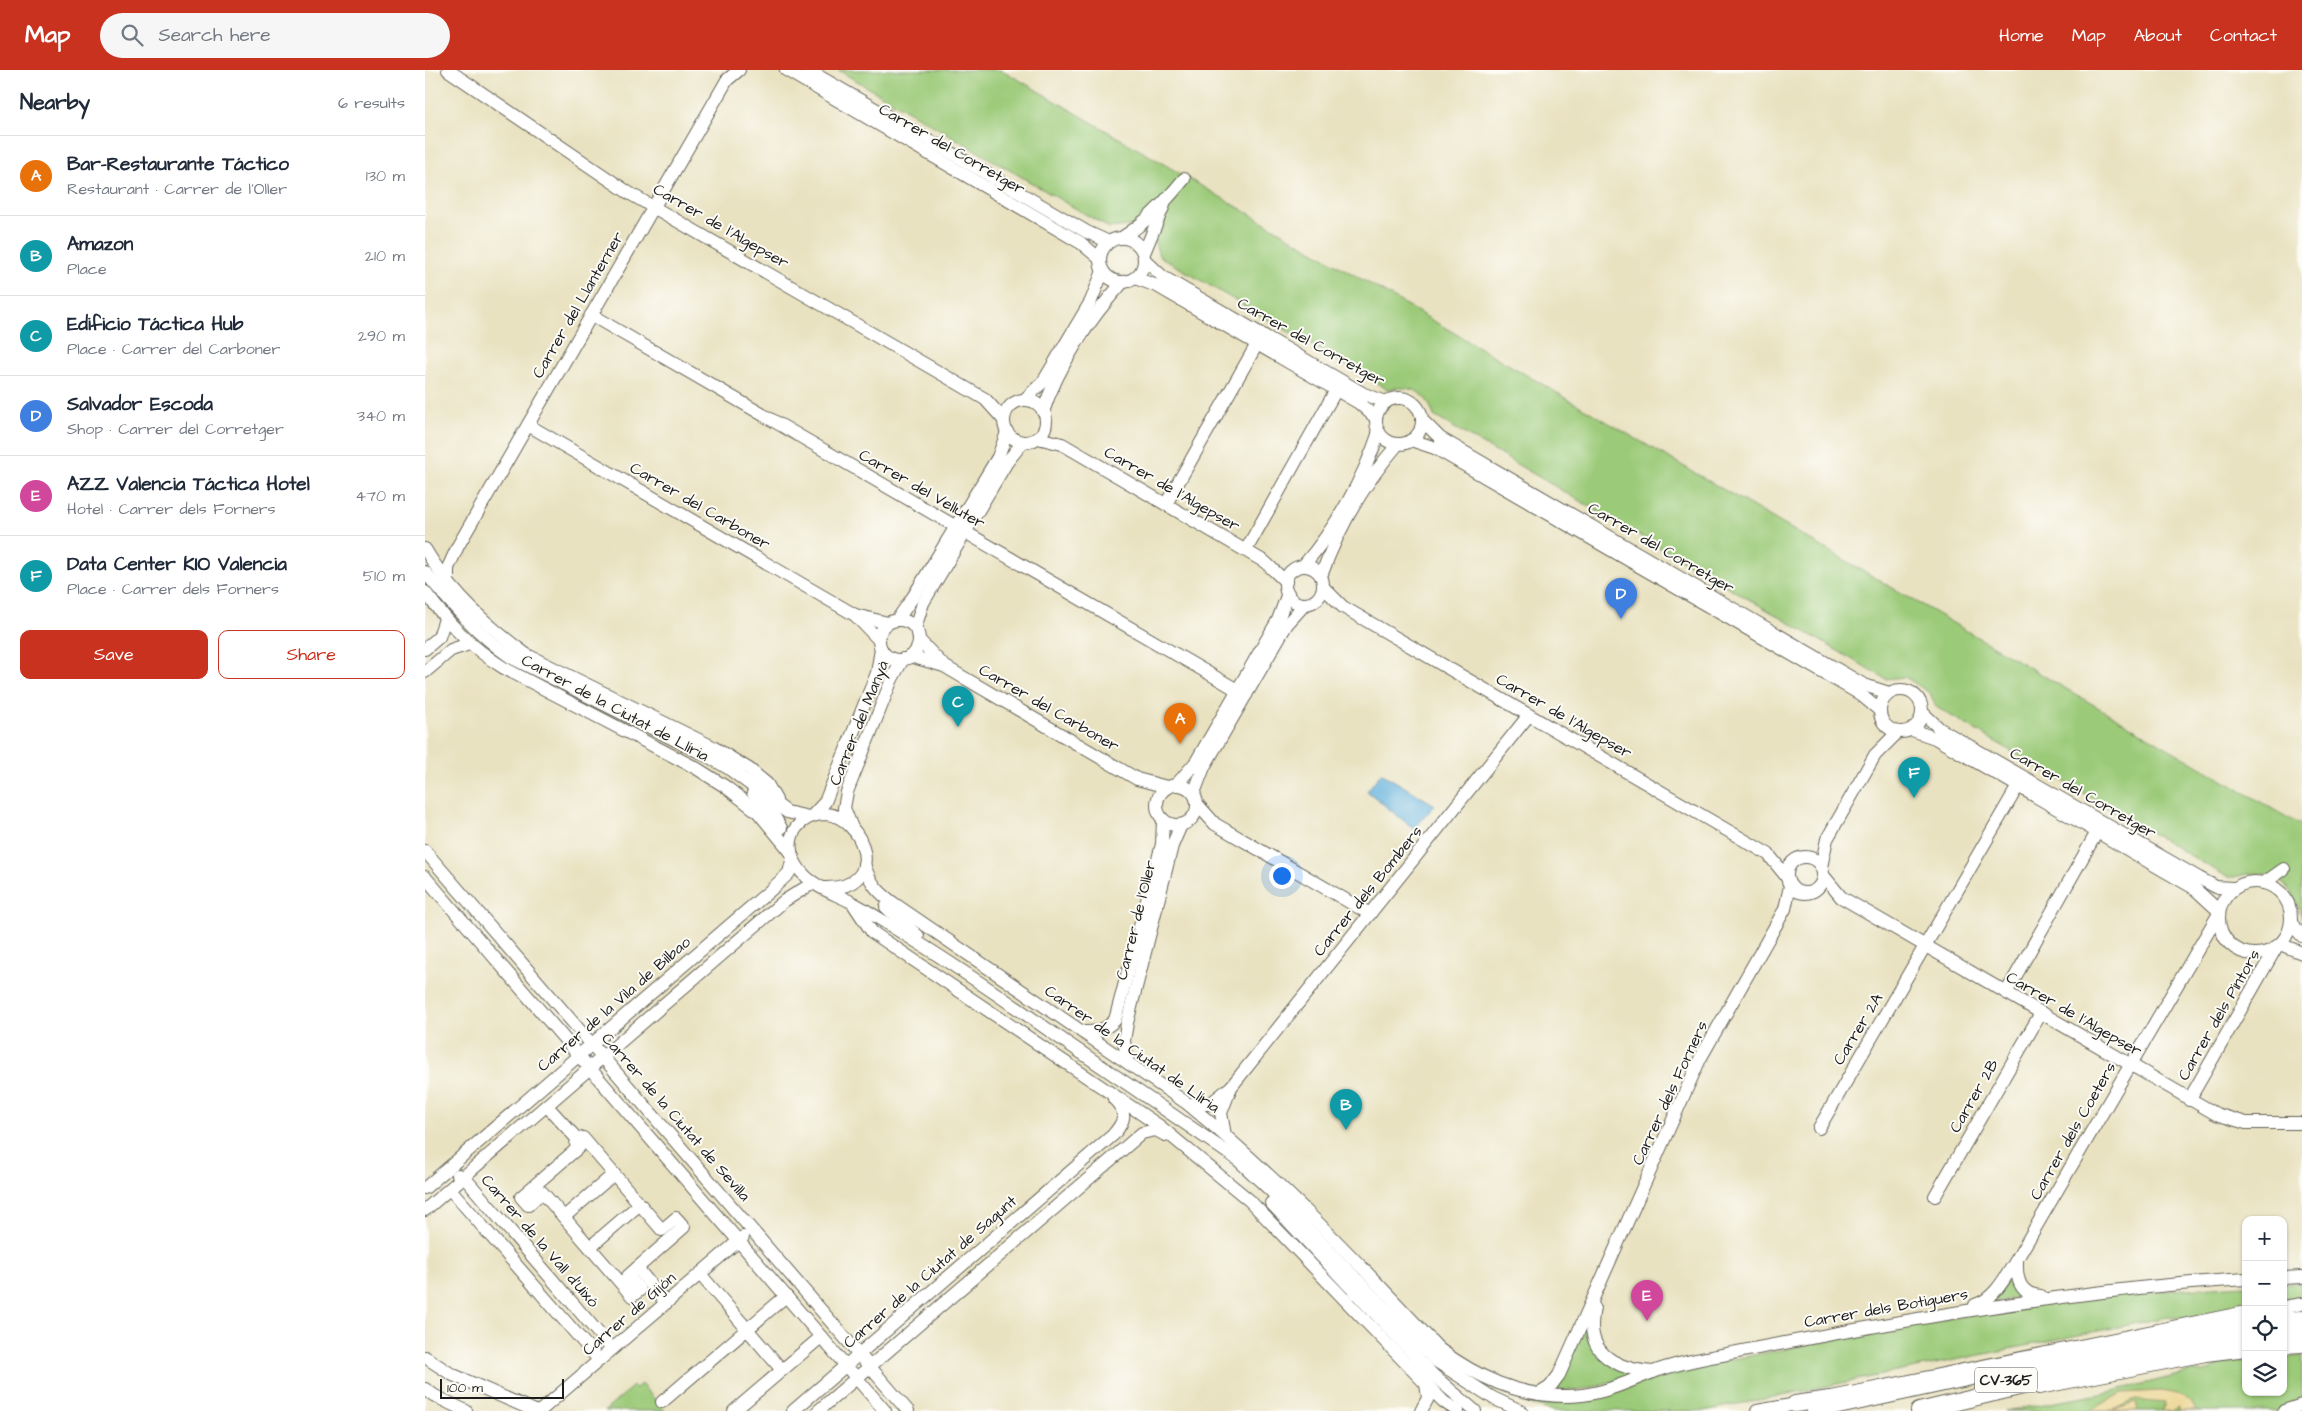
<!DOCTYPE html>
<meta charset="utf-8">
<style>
body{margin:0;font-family:"Architects Daughter",sans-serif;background:#f6f6f7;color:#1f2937}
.controls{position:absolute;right:15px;bottom:15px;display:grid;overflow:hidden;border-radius:10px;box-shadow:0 1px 4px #0004}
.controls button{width:45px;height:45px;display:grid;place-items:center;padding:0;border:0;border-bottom:1px solid #e0e1e3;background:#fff;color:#1f2937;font:25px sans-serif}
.scale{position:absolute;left:15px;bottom:12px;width:124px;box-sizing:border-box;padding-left:5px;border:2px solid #1c1c1c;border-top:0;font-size:14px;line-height:18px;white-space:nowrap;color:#1c1c1c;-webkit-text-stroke:4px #fdfcf7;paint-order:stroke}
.you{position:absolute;left:856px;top:805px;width:18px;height:18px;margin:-12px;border:4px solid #fff;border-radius:50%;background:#1a73e8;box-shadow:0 0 0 8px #1a73e833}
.badge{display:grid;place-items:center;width:32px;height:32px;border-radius:50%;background:#c8321e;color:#fff;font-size:16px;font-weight:700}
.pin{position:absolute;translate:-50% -41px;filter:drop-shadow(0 1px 2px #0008)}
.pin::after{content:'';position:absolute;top:26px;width:18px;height:15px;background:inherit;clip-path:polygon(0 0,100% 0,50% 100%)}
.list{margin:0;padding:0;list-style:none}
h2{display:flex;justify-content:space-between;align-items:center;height:65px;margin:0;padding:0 20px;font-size:21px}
h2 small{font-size:16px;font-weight:400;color:#747a83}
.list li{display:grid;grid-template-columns:32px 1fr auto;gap:15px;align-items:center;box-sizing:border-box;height:80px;padding:0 20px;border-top:1px solid #e0e1e3}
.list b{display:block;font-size:19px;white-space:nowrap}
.list p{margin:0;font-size:16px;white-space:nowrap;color:#747a83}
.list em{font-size:16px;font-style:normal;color:#747a83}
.actions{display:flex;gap:10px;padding:15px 20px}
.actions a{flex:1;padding:11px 0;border:1px solid #c8321e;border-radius:10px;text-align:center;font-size:18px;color:#c8321e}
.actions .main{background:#c8321e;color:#fff}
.icon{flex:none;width:28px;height:28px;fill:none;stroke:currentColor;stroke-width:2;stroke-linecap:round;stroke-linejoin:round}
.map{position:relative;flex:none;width:1877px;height:1341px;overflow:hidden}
header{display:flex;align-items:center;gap:30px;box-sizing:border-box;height:70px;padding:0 25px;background:#c8321e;color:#fff}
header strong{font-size:24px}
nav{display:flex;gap:28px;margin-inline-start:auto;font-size:18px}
.search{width:350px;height:45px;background:#f6f6f7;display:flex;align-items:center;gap:12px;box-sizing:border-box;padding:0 18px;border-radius:28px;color:#747a83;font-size:19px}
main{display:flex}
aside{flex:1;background:#fff}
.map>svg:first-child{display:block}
.green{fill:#9bca78;stroke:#5c734a}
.sand{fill:#eeda9e;stroke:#857b5d}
.water{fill:#61b0db;stroke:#3e667c}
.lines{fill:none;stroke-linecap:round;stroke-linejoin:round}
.minor-casing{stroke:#646156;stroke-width:14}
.major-casing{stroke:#646156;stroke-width:18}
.minor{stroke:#fff;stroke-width:12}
.major{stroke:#fff;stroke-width:16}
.labels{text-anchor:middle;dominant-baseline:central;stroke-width:4;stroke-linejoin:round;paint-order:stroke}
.shield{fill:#fdfcf7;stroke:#605f5e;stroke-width:1}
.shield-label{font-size:15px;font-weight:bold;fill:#1c1c1c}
.street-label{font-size:16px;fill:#1c1c1c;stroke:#fdfcf7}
</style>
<header>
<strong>Map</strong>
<div class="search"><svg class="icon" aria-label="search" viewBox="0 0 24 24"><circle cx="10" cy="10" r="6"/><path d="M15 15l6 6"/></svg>Search here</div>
<nav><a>Home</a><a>Map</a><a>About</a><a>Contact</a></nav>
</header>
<main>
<aside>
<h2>Nearby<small>6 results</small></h2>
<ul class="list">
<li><span class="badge" style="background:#e8710a">A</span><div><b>Bar-Restaurante Táctico</b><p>Restaurant · Carrer de l'Oller</p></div><em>130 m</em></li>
<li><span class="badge" style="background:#0f9aa8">B</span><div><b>Amazon</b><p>Place</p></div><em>210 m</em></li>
<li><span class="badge" style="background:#0f9aa8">C</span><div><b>Edificio Táctica Hub</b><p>Place · Carrer del Carboner</p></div><em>290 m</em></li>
<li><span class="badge" style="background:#3f7fe0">D</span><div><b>Salvador Escoda</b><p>Shop · Carrer del Corretger</p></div><em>340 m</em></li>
<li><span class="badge" style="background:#d1479c">E</span><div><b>AZZ Valencia Táctica Hotel</b><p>Hotel · Carrer dels Forners</p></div><em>470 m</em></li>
<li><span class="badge" style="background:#0f9aa8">F</span><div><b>Data Center KIO Valencia</b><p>Place · Carrer dels Forners</p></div><em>510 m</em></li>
</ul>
<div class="actions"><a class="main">Save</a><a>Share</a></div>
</aside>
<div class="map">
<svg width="1877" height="1341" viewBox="0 0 1877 1341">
<rect width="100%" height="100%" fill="#fdfcf7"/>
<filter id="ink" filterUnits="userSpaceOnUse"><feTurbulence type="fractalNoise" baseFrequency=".02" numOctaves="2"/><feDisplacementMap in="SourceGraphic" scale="10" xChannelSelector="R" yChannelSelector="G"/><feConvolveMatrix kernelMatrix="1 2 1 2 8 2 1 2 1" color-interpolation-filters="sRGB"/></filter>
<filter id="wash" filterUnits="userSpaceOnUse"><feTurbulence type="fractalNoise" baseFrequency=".0096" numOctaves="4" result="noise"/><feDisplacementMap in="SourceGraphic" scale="20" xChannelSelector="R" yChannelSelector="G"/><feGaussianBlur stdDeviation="1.12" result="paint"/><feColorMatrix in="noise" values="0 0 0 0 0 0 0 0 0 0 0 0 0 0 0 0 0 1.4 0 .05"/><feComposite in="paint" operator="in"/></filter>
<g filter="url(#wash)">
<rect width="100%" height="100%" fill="#e9e2c1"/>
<!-- green -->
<g class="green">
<path d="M413 0H577L1877 756V850C1872 823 1853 799 1823 804 1816 805 1811 807 1804 808L1511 637 1505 623 1480 607 1461 609 1009 346C1001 321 987 315 962 319L734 186 730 172 705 156 684 158Z"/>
<polygon points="1585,1206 1601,1227 1567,1233"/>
<polygon points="1858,1213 1877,1213 1877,1229 1858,1231"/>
<path d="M1821 1215V1237L1762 1249 1742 1247 1279 1341H1129L1104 1334 1106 1327 1191 1322 1251 1302 1286 1293C1392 1274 1499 1250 1606 1236 1677 1226 1749 1219 1821 1215Z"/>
<polygon points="1161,1255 1165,1264 1209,1307 1152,1321 1130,1319"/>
<polygon points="1877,1286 1877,1341 1580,1341 1676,1324 1767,1302 1780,1302 1801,1293 1821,1291 1821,1322 1858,1322 1858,1288"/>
<polygon points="216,1314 240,1341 180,1341 208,1316 211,1318"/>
</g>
<!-- sand -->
<path class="sand" d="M1735 1321C1751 1323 1764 1325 1771 1341H1754V1337L1746 1341H1737L1740 1333 1710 1330 1688 1340 1711 1333 1713 1341H1664L1698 1323Z"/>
<!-- water -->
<polygon class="water" points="956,703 1010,735 989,759 942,721"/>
</g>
<g filter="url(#ink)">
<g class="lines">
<defs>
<g id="minor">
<polyline points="23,0 204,123 560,329 579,350"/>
<polyline points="361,0 656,173 675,189"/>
<polyline points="383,0 662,162 684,172"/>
<path d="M698 167C722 152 741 131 759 109"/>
<circle cx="697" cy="190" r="22"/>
<polyline points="719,183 739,135"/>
<polyline points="720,190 738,207 939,324 961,332"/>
<polyline points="710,208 732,216 934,333 951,348"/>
<polyline points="166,245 821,625"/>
<circle cx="974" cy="351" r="23"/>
<polyline points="599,330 618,312 666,231 678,201"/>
<circle cx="600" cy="351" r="21"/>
<path d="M618 342C633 296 665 248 698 212"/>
<polyline points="997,350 1015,368 1439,615 1464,623"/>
<polyline points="103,355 430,545 454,570"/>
<polyline points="613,368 637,374 840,492 861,512"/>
<polyline points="986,370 1010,378 1435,624 1454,640"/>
<polyline points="741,434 832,274"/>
<path d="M0 479C25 522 63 557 102 585L288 677 324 699 342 714 351 730"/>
<polyline points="821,480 911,320"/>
<path d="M878 496C911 458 938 410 954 362"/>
<circle cx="879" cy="515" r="19"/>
<path d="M0 502C26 534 52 564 87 588L286 688 303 698 362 742 384 747"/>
<path d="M896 506C913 459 940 412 973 374"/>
<polyline points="23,510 23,498 33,476 302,10 314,0"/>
<polyline points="898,517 918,537 1343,784 1361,806"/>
<path d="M0 522C24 554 45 577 79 598L271 698 301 717 333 742 366 782"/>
<polyline points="430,545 463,553"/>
<polyline points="472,550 488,527 573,387 582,362"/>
<circle cx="474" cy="570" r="20"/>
<polyline points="490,558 498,533 582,392 598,372"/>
<polyline points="494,570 519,596"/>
<polyline points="0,579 14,567 20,549"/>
<polyline points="485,586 519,596 712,709 742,717"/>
<polyline points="0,602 26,580 44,574"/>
<circle cx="1476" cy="641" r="21"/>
<polyline points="1497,642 1515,659 1774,808 1791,817 1808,818"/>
<polyline points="1487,660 1510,668 1769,818 1794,841"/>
<polyline points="752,714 771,692 853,550 863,523"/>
<circle cx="752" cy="735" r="20"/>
<polyline points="328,723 349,746 356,758"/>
<polyline points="769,723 779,697 862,554 880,534"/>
<polyline points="773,735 790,754 945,844"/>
<polyline points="388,745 400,732 406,717 452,603 456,579"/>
<polyline points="427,758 419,738 422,722 467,609 478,589"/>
<polyline points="0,781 483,1341"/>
<circle cx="1380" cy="805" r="18"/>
<path d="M439 794C445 814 454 823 471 835L763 1034C854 1109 934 1193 1014 1279 1052 1307 1092 1326 1140 1326 1175 1326 1197 1314 1228 1302 1250 1294 1274 1289 1297 1285 1471 1251 1644 1220 1821 1209"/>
<polyline points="1396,797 1402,769 1450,685 1472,663"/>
<polyline points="1398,805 1416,827 1791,1044 1821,1053 1877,1053"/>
<polyline points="0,807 460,1341"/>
<circle cx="1830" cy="848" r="36"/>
<polyline points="1839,813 1859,799"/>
<path d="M400 818C466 819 438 746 401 744 389 744 378 749 371 758 360 774 367 793 380 806 392 818 411 824 426 832 440 839 454 849 468 857 524 891 578 928 632 966 692 1007 753 1048 813 1090L847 1122 1011 1291 1068 1328 1096 1341"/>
<polyline points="429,835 447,862 733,1055 824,1130 1001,1314 1019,1332 1033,1341"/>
<polyline points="461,837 493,866"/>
<polyline points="1866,853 1877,866"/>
<polyline points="1855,874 1877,883"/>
<polyline points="1581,923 1672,762"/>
<path d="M657 962C672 962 679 961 690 950L737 774 738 750"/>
<polyline points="703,993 699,971 702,953 747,776 756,755"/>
<polyline points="1764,1030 1852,876"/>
<polyline points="763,1034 785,1034 806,1017 1104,645"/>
<polyline points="122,1036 154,1071"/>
<polyline points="1394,1058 1593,716"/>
<polyline points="800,1065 796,1043 806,1017"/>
<polygon points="158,1068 237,1160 251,1148 259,1157 203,1206 215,1220 207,1226 117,1122 103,1135 96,1127 154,1077 151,1074"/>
<polyline points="33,1105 39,1107 187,1279"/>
<polyline points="0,1118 348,818 364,803 368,787"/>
<polyline points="25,1119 174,1290"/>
<polyline points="1510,1126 1616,943"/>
<polyline points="846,1133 1008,1305 1050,1341"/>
<polyline points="0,1140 359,831 388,813"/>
<polyline points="139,1147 189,1104"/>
<polyline points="165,1177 215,1134"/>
<path d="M1592 1191C1591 1209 1595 1225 1616 1226"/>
<polyline points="212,1198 241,1233"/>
<polyline points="275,1204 357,1300"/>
<polyline points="1858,1208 1877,1207"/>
<path d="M1550 1235C1570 1229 1581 1206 1592 1189L1793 845"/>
<path d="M1169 1237C1168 1243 1167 1250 1167 1257 1168 1290 1201 1300 1228 1302"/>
<polyline points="1858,1237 1877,1234"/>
<polyline points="1858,1277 1877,1276"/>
<polyline points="0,1287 26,1304 110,1341"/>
<polyline points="1614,1318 1781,1285 1821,1280"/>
<polyline points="0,1319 10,1326 41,1341"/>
<polyline points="1114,1324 1125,1317 1134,1305 1275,989 1360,839 1365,816"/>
<polyline points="1397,1329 1821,1242"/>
<polyline points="237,1332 361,1226"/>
<polyline points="115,1341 318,1167"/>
<polyline points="309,1341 396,1267"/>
<path d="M368 1341 688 1065C700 1051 703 1043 689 1029"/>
<polyline points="393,1341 717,1063 731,1060 740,1065"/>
<polyline points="996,1341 1003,1328 1001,1314"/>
<polyline points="1332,1341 1377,1333"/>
<polyline points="1859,1341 1877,1335"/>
</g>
<g id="major">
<polyline points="1858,1250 1877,1249"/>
<polyline points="1858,1264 1877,1263"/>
<polyline points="1610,1305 1821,1268"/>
<polyline points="1370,1334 1405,1329"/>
<polyline points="1390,1341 1597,1296 1821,1254"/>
<polyline points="1494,1341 1623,1310"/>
</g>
</defs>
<!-- minor casing -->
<use href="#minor" class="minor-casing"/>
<!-- major casing -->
<use href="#major" class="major-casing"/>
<!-- minor -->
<use href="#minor" class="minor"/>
<!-- major -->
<use href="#major" class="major"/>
</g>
</g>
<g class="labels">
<!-- shield labels -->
<rect class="shield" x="1550" y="1297.5" width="62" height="25" rx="4"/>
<g class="shield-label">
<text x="1581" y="1310">CV-365</text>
</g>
<!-- street labels -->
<g class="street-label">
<text transform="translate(527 79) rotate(30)">Carrer del Corretger</text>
<text transform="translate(296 156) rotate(30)">Carrer de l'Algepser</text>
<text transform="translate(153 235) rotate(-60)">Carrer del Llanterner</text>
<text transform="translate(886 272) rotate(29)">Carrer del Corretger</text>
<text transform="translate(497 419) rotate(30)">Carrer del Velluter</text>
<text transform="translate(747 419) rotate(30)">Carrer de l'Algepser</text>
<text transform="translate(275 436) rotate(30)">Carrer del Carboner</text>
<text transform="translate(1236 478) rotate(30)">Carrer del Corretger</text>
<text transform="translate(190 638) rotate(28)">Carrer de la Ciutat de Llíria</text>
<text transform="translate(624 638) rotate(30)">Carrer del Carboner</text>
<text transform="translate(1139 646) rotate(30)">Carrer de l'Algepser</text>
<text transform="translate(434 653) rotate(-68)">Carrer del Manyà</text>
<text transform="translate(1658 723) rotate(30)">Carrer del Corretger</text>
<text transform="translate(943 821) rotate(-51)">Carrer dels Bombers</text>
<text transform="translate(711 850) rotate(-76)">Carrer de l'Oller</text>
<text transform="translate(189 934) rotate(-41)">Carrer de la Vila de Bilbao</text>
<text transform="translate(1649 944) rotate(30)">Carrer de l'Algepser</text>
<text transform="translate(1794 945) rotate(-60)">Carrer dels Pintors</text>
<text transform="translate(1433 959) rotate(-59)">Carrer 2A</text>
<text transform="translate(707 979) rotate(35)">Carrer de la Ciutat de Llíria</text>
<text transform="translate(1245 1023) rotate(-65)">Carrer dels Forners</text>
<text transform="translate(1549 1026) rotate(-60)">Carrer 2B</text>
<text transform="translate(251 1047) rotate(49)">Carrer de la Ciutat de Sevilla</text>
<text transform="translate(1648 1061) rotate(-60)">Carrer dels Coeters</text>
<text transform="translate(115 1171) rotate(49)">Carrer de la Vall d'Uixó</text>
<text transform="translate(505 1202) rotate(-41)">Carrer de la Ciutat de Sagunt</text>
<text transform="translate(1461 1238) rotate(-10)">Carrer dels Botiguers</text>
<text transform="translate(204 1244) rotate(-41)">Carrer de Gijón</text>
</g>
</g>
</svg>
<div class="controls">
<button>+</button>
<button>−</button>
<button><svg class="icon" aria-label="locate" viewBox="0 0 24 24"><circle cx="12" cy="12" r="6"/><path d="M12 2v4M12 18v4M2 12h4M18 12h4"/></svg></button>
<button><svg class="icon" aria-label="layers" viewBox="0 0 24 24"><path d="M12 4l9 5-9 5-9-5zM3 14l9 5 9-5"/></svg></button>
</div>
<div class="scale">100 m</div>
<div class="you"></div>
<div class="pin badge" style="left:755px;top:674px;background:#e8710a">A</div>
<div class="pin badge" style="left:921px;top:1060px;background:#0f9aa8">B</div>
<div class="pin badge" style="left:533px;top:657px;background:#0f9aa8">C</div>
<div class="pin badge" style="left:1196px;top:549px;background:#3f7fe0">D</div>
<div class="pin badge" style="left:1222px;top:1251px;background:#d1479c">E</div>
<div class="pin badge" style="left:1489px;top:728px;background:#0f9aa8">F</div>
</div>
</main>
